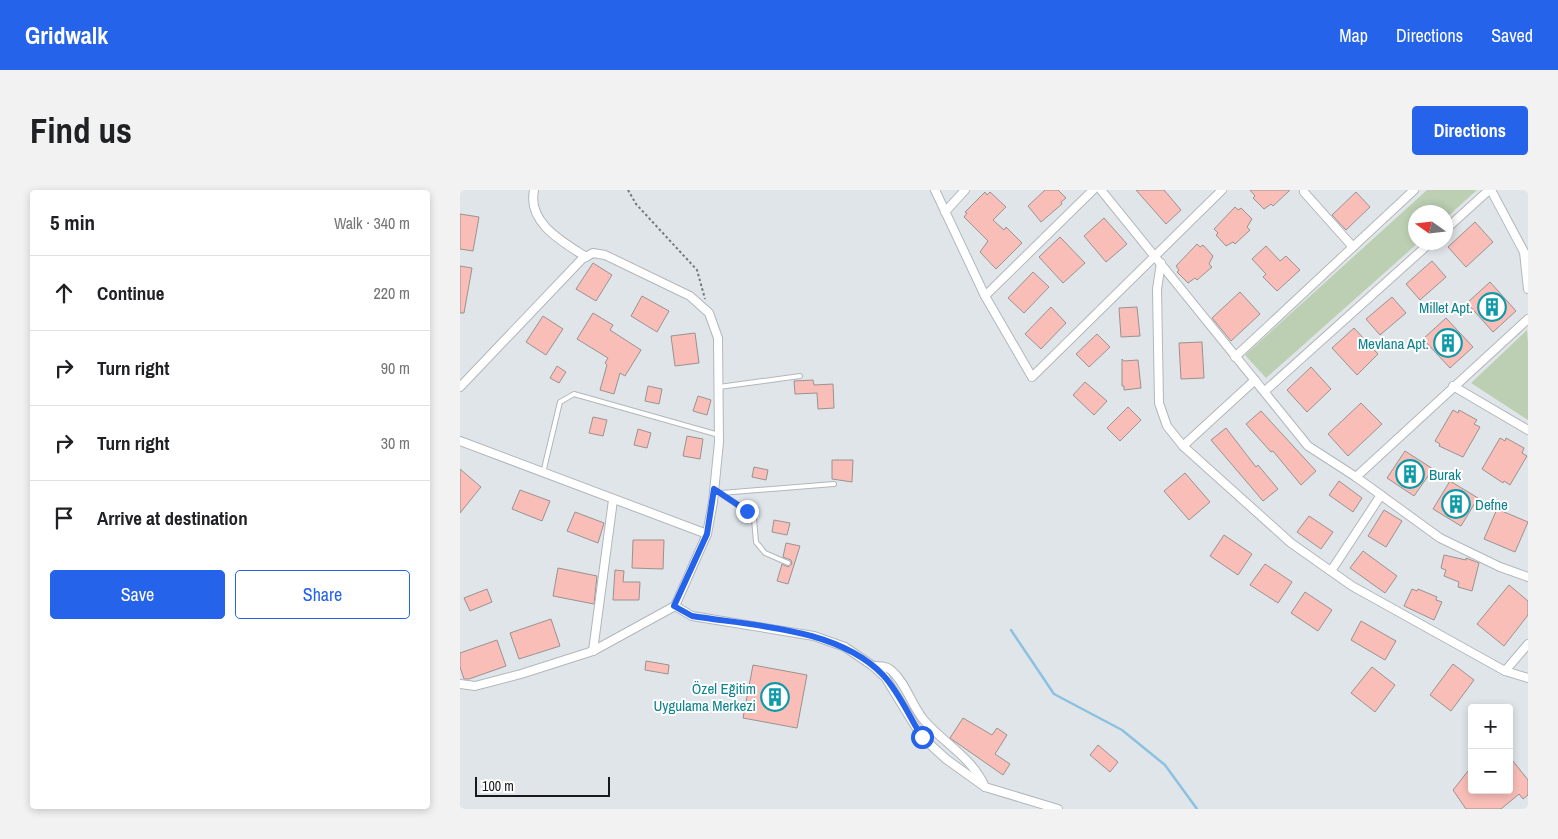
<!DOCTYPE html>
<meta charset="utf-8">
<style>
body{margin:0;font-family:"Archivo Narrow",sans-serif;background:#f2f2f2;color:#202124}
.controls{position:absolute;right:15px;bottom:15px;display:grid;overflow:hidden;border-radius:5px;box-shadow:0 2px 8px #0003}
.controls button{width:45px;height:45px;display:grid;place-items:center;padding:0;border:0;border-bottom:1px solid #e0e0e0;background:#fff;color:#202124;font:25px sans-serif}
.compass{position:absolute;left:948px;top:15px;width:45px;height:45px;border-radius:50%;background:#fff;box-shadow:0 2px 8px #0003;rotate:284deg}
.scale{position:absolute;left:15px;bottom:12px;width:135px;box-sizing:border-box;padding-left:5px;border:2px solid #18191b;border-top:0;font-size:14px;line-height:18px;white-space:nowrap;color:#18191b;-webkit-text-stroke:4px #fff;paint-order:stroke}
.stop{position:absolute;width:15px;height:15px;margin:-11px;border:4px solid #2563eb;border-radius:50%;background:#fff}
.stop.end{background:#2563eb;border-color:#fff;box-shadow:0 1px 5px #0008}
.list{margin:0;padding:0;list-style:none}
h2{display:flex;justify-content:space-between;align-items:center;height:65px;margin:0;padding:0 20px;font-size:21px}
h2 small{font-size:16px;font-weight:400;color:#757577}
.list li{display:grid;grid-template-columns:32px 1fr auto;gap:15px;align-items:center;box-sizing:border-box;height:75px;padding:0 20px;border-top:1px solid #e0e0e0}
.list b{display:block;font-size:19px;white-space:nowrap}
.list em{font-size:16px;font-style:normal;color:#757577}
.actions{display:flex;gap:10px;padding:15px 20px}
.actions a{flex:1;padding:11px 0;border:1px solid #2563eb;border-radius:5px;text-align:center;font-size:18px;color:#2563eb}
.actions .main{background:#2563eb;color:#fff}
.icon{flex:none;width:28px;height:28px;fill:none;stroke:currentColor;stroke-width:2;stroke-linecap:round;stroke-linejoin:round}
.map{position:relative;flex:none;width:1068px;height:619px;overflow:hidden;border-radius:5px}
header{display:flex;align-items:center;gap:30px;box-sizing:border-box;height:70px;padding:0 25px;background:#2563eb;color:#fff}
header strong{font-size:24px}
nav{display:flex;gap:28px;margin-inline-start:auto;font-size:18px}
.intro{display:flex;align-items:center;justify-content:space-between;box-sizing:border-box;height:120px;padding:0 30px}
h1{margin:0;font-size:35px}
.button{padding:12px 22px;border-radius:5px;background:#2563eb;color:#fff;font-size:18px;font-weight:700}
main{display:flex;gap:30px;padding:0 30px}
aside{flex:1;background:#fff;border-radius:5px;box-shadow:0 2px 8px #0003}
.map>svg:first-child{display:block}
.green{fill:#bccfb2}
.lines{fill:none;stroke-linecap:round;stroke-linejoin:round}
.stream{stroke:#8cc1df;stroke-width:2.5}
.building{fill:#fabeb8;stroke:#999291}
.lane-casing{stroke:#b2b7bb;stroke-width:6}
.street-casing{stroke:#b2b7bb;stroke-width:10}
.path{stroke:#75777b;stroke-width:2;stroke-dasharray:2.5 2.5;stroke-linecap:butt}
.lane{stroke:#fff;stroke-width:4}
.street{stroke:#fff;stroke-width:8}
.route{stroke:#2563eb;stroke-width:6}
.labels{text-anchor:middle;dominant-baseline:central;stroke-width:4;stroke-linejoin:round;paint-order:stroke}
.culture-label{font-size:15px;fill:#0d838f;stroke:#fff;text-anchor:end}
</style>
<header>
<strong>Gridwalk</strong>
<nav><a>Map</a><a>Directions</a><a>Saved</a></nav>
</header>
<div class="intro"><h1>Find us</h1><a class="button">Directions</a></div>
<main>
<aside>
<h2>5 min<small>Walk · 340 m</small></h2>
<ul class="list">
<li><svg class="icon" aria-label="ahead" viewBox="0 0 24 24"><path d="M12 20V5M6 11l6-6 6 6"/></svg><div><b>Continue</b></div><em>220 m</em></li>
<li><svg class="icon" aria-label="right" viewBox="0 0 24 24"><path d="M7 20v-9h11M14 6l5 5-5 5"/></svg><div><b>Turn right</b></div><em>90 m</em></li>
<li><svg class="icon" aria-label="right" viewBox="0 0 24 24"><path d="M7 20v-9h11M14 6l5 5-5 5"/></svg><div><b>Turn right</b></div><em>30 m</em></li>
<li><svg class="icon" aria-label="arrive" viewBox="0 0 24 24"><path d="M6 21V4h12l-3 4 3 4H6"/></svg><div><b>Arrive at destination</b></div></li>
</ul>
<div class="actions"><a class="main">Save</a><a>Share</a></div>
</aside>
<div class="map">
<svg width="1068" height="619" viewBox="0 0 1068 619">
<rect width="100%" height="100%" fill="#e0e5ea"/>
<!-- green -->
<g class="green">
<polygon points="967,0 1017,0 986,28 986,22 956,22 956,52 958,53 806,188 785,165"/>
<polygon points="1067,140 1068,152 1068,230 1011,193"/>
</g>
<g class="lines">
<!-- stream -->
<polyline class="stream" points="551,440 594,504 662,540 705,575 737,619"/>
</g>
<!-- building -->
<g class="building">
<polygon points="585,0 598,0 606,8 601,12 602,14 581,32 568,16"/>
<polygon points="676,0 704,0 721,20 706,34"/>
<polygon points="790,0 830,0 813,16 811,14 804,19 793,8 795,6"/>
<polygon points="525,2 527,5 530,2 546,17 533,30 544,40 546,37 562,53 536,79 520,62 528,51 504,27 507,23 505,22"/>
<polygon points="896,2 910,17 886,40 872,25"/>
<polygon points="775,17 778,20 781,18 792,29 787,37 790,40 775,54 773,52 766,56 756,45 758,43 754,39"/>
<polygon points="0,24 19,27 13,61 0,59"/>
<polygon points="644,28 667,54 646,72 624,46"/>
<polygon points="1015,32 1033,52 1006,77 988,57"/>
<polygon points="600,47 625,73 603,93 579,67"/>
<polygon points="737,54 740,57 743,55 753,66 749,74 752,77 737,90 735,88 728,93 717,82 719,80 716,76"/>
<polygon points="806,56 820,71 826,66 840,80 817,101 803,87 806,84 792,69"/>
<polygon points="972,71 986,87 960,110 946,94"/>
<polygon points="133,73 152,85 136,111 116,99"/>
<polygon points="0,76 12,78 4,123 0,123"/>
<polygon points="573,82 589,97 564,123 548,108"/>
<polygon points="1030,92 1056,121 1033,142 1007,113"/>
<polygon points="780,102 800,124 771,151 752,128"/>
<polygon points="182,106 209,121 197,142 171,126"/>
<polygon points="932,107 946,123 920,145 906,129"/>
<polygon points="591,117 606,133 581,159 565,144"/>
<polygon points="677,117 680,146 661,147 659,118"/>
<polygon points="133,123 153,135 150,140 181,160 165,186 160,183 154,204 140,200 147,175 145,173 148,168 117,149"/>
<polygon points="83,126 103,139 86,165 66,152"/>
<polygon points="986,128 1013,157 990,178 963,149"/>
<polygon points="894,138 918,164 897,185 872,158"/>
<polygon points="235,143 239,173 215,176 211,146"/>
<polygon points="637,144 650,157 629,177 616,164"/>
<polygon points="742,152 744,188 721,189 719,153"/>
<polygon points="662,169 664,171 678,170 681,198 664,200 664,196 662,196"/>
<polygon points="97,176 106,182 99,193 90,188"/>
<polygon points="851,177 871,199 847,222 827,200"/>
<polygon points="353,190 354,195 373,194 374,218 358,219 357,203 335,204 334,191"/>
<polygon points="625,192 647,211 634,225 613,205"/>
<polygon points="188,196 202,199 199,214 185,211"/>
<polygon points="238,206 251,210 247,225 233,221"/>
<polygon points="901,213 922,234 888,266 868,244"/>
<polygon points="668,217 681,230 660,251 647,238"/>
<polygon points="993,220 998,223 999,220 1017,230 1014,234 1020,237 1003,267 979,256 980,254 975,251"/>
<polygon points="801,221 856,281 841,295 813,261 811,262 786,234"/>
<polygon points="133,227 147,230 143,246 129,243"/>
<polygon points="766,238 796,277 798,275 818,299 803,311 751,250"/>
<polygon points="178,239 191,243 187,258 174,255"/>
<polygon points="227,246 243,249 240,269 223,266"/>
<polygon points="1040,248 1045,251 1046,248 1064,258 1062,263 1067,266 1050,295 1044,291 1043,293 1022,279"/>
<polygon points="945,261 973,279 954,306 927,288"/>
<polygon points="372,270 393,270 392,292 372,289"/>
<polygon points="294,277 308,280 306,290 292,287"/>
<polygon points="0,279 21,297 0,323"/>
<polygon points="725,283 750,312 729,330 704,301"/>
<polygon points="879,291 902,308 893,322 869,305"/>
<polygon points="990,291 1018,308 1001,336 973,319"/>
<polygon points="60,300 90,311 82,331 52,319"/>
<polygon points="1037,319 1068,332 1055,362 1024,349"/>
<polygon points="924,320 942,331 926,357 908,346"/>
<polygon points="115,322 144,333 138,353 107,341"/>
<polygon points="849,326 873,342 861,359 837,342"/>
<polygon points="314,330 330,333 327,345 312,342"/>
<polygon points="764,345 792,364 778,385 750,366"/>
<polygon points="173,350 204,350 203,379 172,378"/>
<polygon points="326,353 340,356 328,394 317,391 322,374 328,377 332,374 331,370 323,367"/>
<polygon points="903,361 937,386 925,403 890,378"/>
<polygon points="984,365 1006,370 1006,368 1019,373 1012,401 998,397 999,392 984,386 986,380 981,378"/>
<polygon points="805,374 832,392 818,413 790,395"/>
<polygon points="98,378 137,386 134,414 93,406"/>
<polygon points="155,380 164,381 163,392 180,392 179,410 153,410"/>
<polygon points="1049,395 1068,411 1068,425 1044,456 1017,434"/>
<polygon points="27,399 32,412 10,421 4,408"/>
<polygon points="952,399 957,401 958,399 977,407 976,410 982,412 974,430 944,416"/>
<polygon points="845,402 872,420 858,441 831,423"/>
<polygon points="91,429 100,456 59,469 50,443"/>
<polygon points="901,431 936,451 925,470 891,450"/>
<polygon points="37,450 46,476 9,489 4,489 0,477 0,463"/>
<polygon points="186,471 209,475 208,484 185,480"/>
<polygon points="993,474 1014,490 991,521 970,505"/>
<polygon points="293,475 347,485 337,538 283,528"/>
<polygon points="912,477 935,495 915,522 891,503"/>
<polygon points="503,528 532,545 537,538 547,545 535,564 550,574 543,585 490,548"/>
<polygon points="638,555 658,572 650,582 630,565"/>
<polygon points="1049,566 1068,590 1068,605 1063,609 1059,604 1041,619 1006,619 993,600 1012,576 1012,600 1049,600"/>
</g>
<g class="lines">
<defs>
<g id="lane">
<polyline points="259,197 340,186"/>
<polyline points="83,283 100,212 114,204 259,245"/>
<polyline points="254,299 287,321 294,329 296,352 305,363 328,373"/>
<polyline points="261,303 374,294"/>
</g>
<g id="street">
<path d="M74 0C67 33 103 52 126 67"/>
<polyline points="475,0 525,106 572,187 762,0"/>
<polyline points="641,0 848,256 896,287 980,348 1040,377 1068,387"/>
<polyline points="1031,0 1064,62 1068,99"/>
<polyline points="844,2 893,57"/>
<polyline points="485,22 505,0"/>
<polyline points="986,39 1029,0"/>
<polyline points="701,73 697,99 699,213 707,236 723,256 831,353 892,396 1045,481 1068,488"/>
<polyline points="525,106 633,0"/>
<polyline points="775,167 954,0"/>
<polyline points="993,196 1068,240"/>
<polyline points="0,197 122,69 133,63 145,65 230,106 249,123 258,148 259,252 253,312 247,344 215,416 133,461 61,484 15,496 0,494"/>
<polyline points="805,201 971,52"/>
<polyline points="0,251 247,344"/>
<polyline points="723,256 795,190"/>
<polyline points="896,287 1068,129"/>
<polyline points="871,381 921,305"/>
<polyline points="215,416 232,426 354,446 385,457 413,476 425,487 462,547 486,569 525,597 598,619"/>
<polyline points="133,461 153,310"/>
<path d="M413 476C420 476 426 476 431 480 446 493 451 514 463 529 483 553 512 567 525 597"/>
<polyline points="1045,481 1068,454"/>
</g>
</defs>
<!-- lane casing -->
<use href="#lane" class="lane-casing"/>
<!-- street casing -->
<use href="#street" class="street-casing"/>
<!-- path -->
<polyline class="path" points="168,0 176,14 237,80 245,109"/>
<!-- lane -->
<use href="#lane" class="lane"/>
<!-- street -->
<use href="#street" class="street"/>
</g>
<g class="lines">
<!-- route -->
<path class="route" d="M287 321 254 299 247 344 214 416 232 426C294 436 378 438 423 485 439 502 450 528 462 547"/>
</g>
<!-- icons -->
<defs>
<symbol id="building-ring" viewBox="-11 -11 22 22"><circle r="9.5" fill="#fff" stroke="#0f9aa8" stroke-width="1.5"/><path d="M-4-6H4V6H1V3H-1V6H-4ZM-2.5-4.3h1.7v1.8h-1.7ZM.8-4.3h1.7v1.8H.8ZM-2.5-1h1.7V.8h-1.7ZM.8-1h1.7V.8H.8Z" fill="#0f9aa8"/></symbol>
</defs>
<g fill-rule="evenodd">
<use href="#building-ring" x="1016" y="101" width="32" height="32"/>
<use href="#building-ring" x="972" y="137" width="32" height="32"/>
<use href="#building-ring" x="934" y="268" width="32" height="32"/>
<use href="#building-ring" x="980" y="298" width="32" height="32"/>
<use href="#building-ring" x="299" y="491" width="32" height="32"/>
</g>
<g class="labels">
<!-- culture labels -->
<g class="culture-label">
<text x="1013" y="117">Millet Apt.</text>
<text x="969" y="153">Mevlana Apt.</text>
<text x="969" y="284" text-anchor="start">Burak</text>
<text x="1015" y="314" text-anchor="start">Defne</text>
<text x="296" y="498">Özel Eğitim<tspan x="296" dy="17">Uygulama Merkezi</tspan></text>
</g>
</g>
</svg>
<div class="controls">
<button>+</button>
<button>−</button>
</div>
<svg class="compass" viewBox="-18 -18 36 36"><path d="M0-13l5 13h-10z" fill="#e53935"/><path d="M0 13l5-13h-10z" fill="#757577"/></svg>
<div class="scale">100 m</div>
<div class="stop" style="left:462px;top:547px"></div>
<div class="stop end" style="left:287px;top:321px"></div>
</div>
</main>
